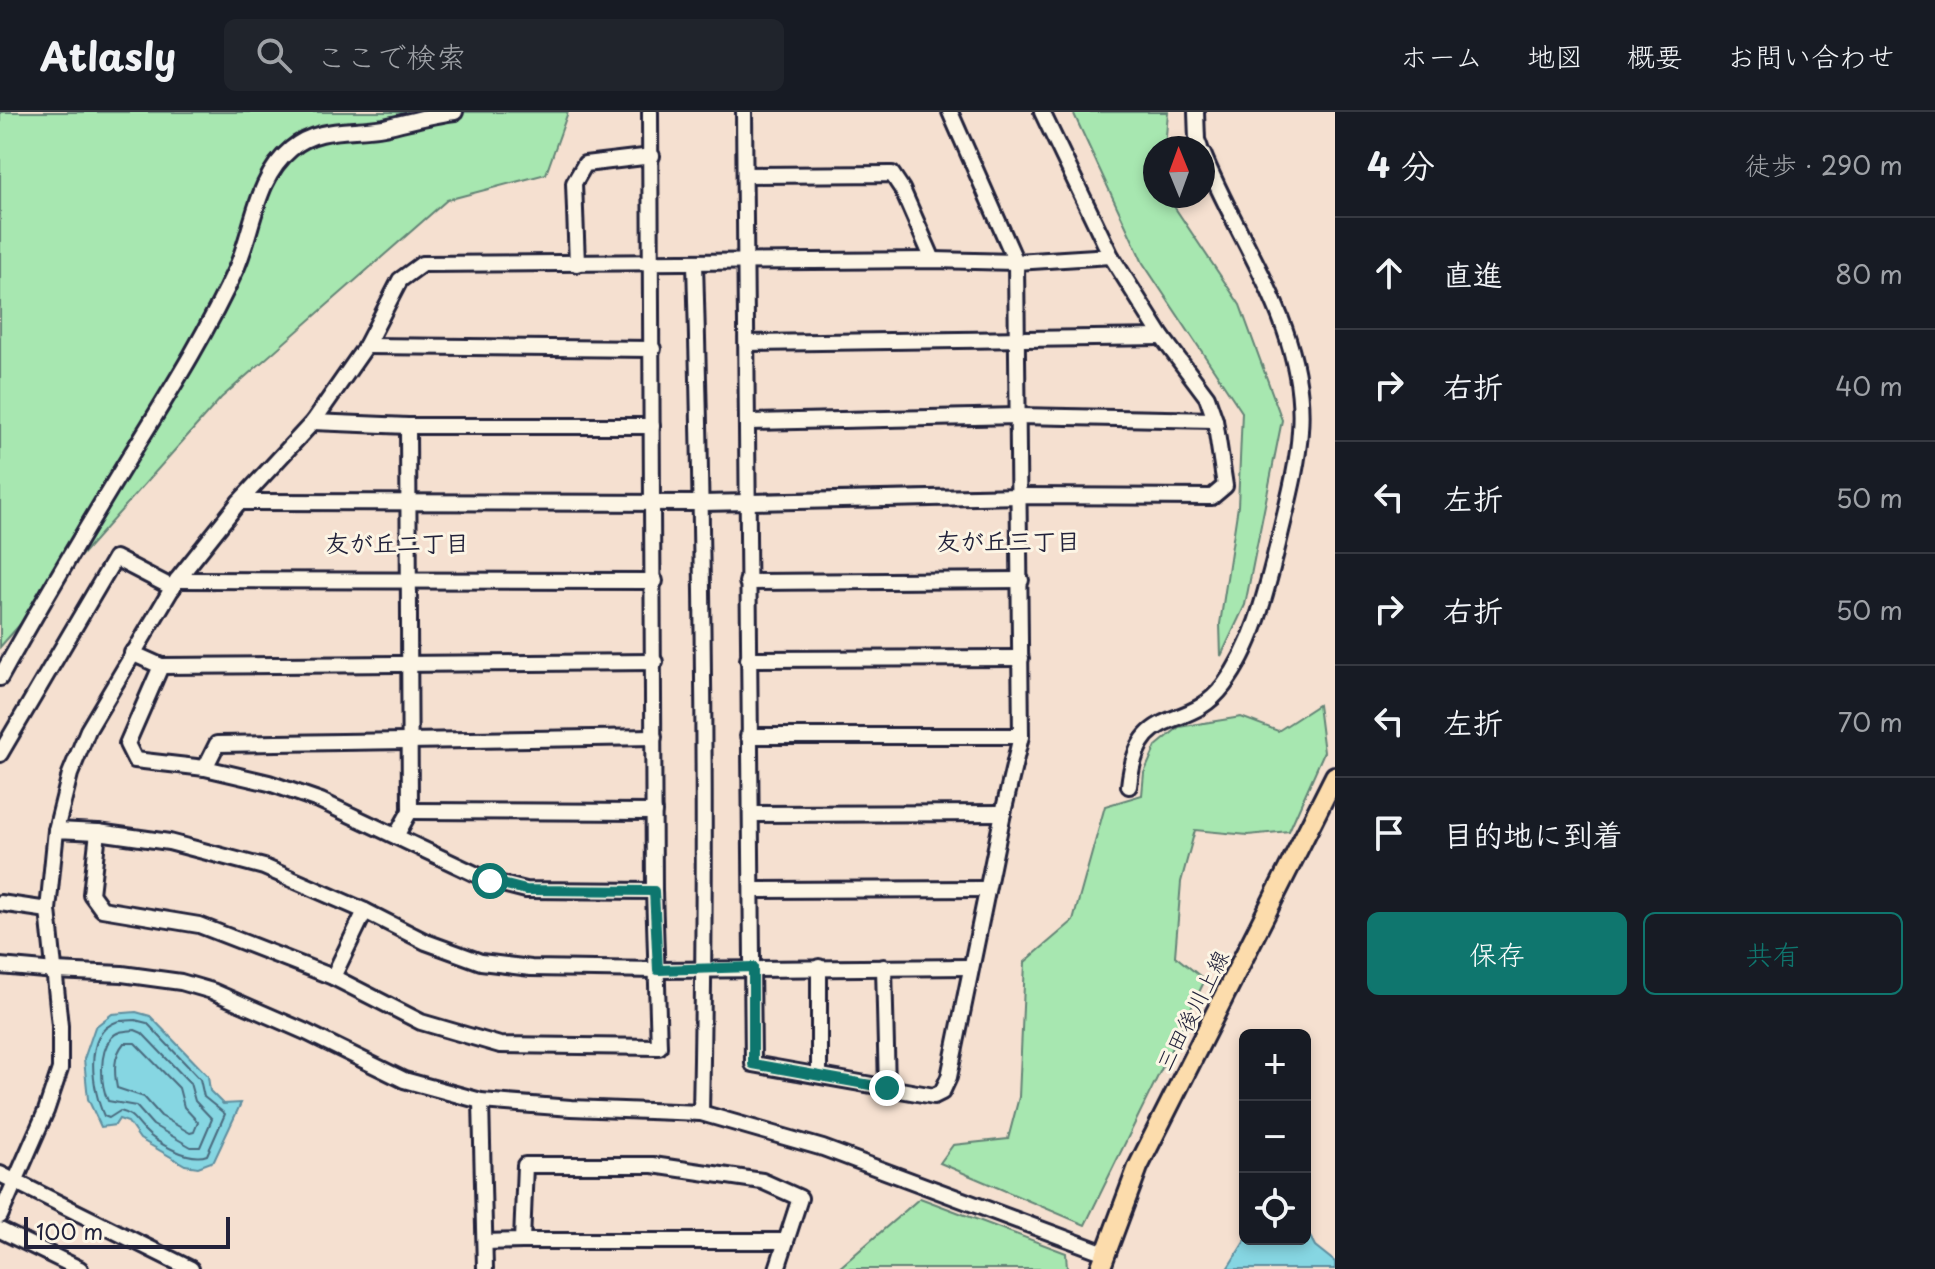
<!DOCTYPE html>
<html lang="ja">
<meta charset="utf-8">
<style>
body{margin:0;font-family:"Playpen Sans","Klee One",sans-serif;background:#20242c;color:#f1f3f6}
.controls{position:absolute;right:24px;bottom:24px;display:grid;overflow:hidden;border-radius:12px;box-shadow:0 4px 12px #0003}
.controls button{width:72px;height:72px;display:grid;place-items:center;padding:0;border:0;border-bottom:2px solid #363941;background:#171b24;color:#f1f3f6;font:40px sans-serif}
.compass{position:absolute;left:1143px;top:24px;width:72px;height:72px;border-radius:50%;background:#171b24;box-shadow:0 4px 12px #0003;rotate:359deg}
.scale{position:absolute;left:24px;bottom:20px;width:206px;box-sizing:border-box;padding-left:8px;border:4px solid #22223b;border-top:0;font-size:22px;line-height:28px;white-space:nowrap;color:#22223b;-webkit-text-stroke:6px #fcf5e5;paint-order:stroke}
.stop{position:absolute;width:24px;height:24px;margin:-18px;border:6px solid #0f766e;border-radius:50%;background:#fff}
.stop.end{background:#0f766e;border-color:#fff;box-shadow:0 2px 8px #0008}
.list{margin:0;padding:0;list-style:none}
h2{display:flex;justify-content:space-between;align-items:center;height:104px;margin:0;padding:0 32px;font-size:34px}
h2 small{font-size:26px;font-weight:400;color:#9ea1a6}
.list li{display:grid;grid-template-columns:52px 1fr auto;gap:24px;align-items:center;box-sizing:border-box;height:112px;padding:0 32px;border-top:2px solid #363941}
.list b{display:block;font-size:30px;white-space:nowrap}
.list em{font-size:26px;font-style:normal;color:#9ea1a6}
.actions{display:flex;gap:16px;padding:24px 32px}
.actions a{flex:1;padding:18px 0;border:2px solid #0f766e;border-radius:12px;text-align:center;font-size:28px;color:#0f766e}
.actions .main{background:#0f766e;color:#fff}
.icon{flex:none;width:44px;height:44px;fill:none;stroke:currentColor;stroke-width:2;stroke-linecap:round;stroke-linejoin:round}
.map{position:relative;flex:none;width:1335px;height:1157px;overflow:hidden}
header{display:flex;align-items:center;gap:48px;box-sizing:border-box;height:112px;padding:0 40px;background:#171b24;border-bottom:2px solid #363941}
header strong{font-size:38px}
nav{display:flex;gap:44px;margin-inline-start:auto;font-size:28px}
.search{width:560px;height:72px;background:#20242c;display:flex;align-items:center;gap:20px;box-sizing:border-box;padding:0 28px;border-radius:12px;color:#9ea1a6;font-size:30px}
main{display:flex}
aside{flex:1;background:#171b24}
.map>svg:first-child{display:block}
.green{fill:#a7e7b0;stroke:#648476;stroke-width:2}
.water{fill:#86d6e2;stroke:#5e8e9f;stroke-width:2}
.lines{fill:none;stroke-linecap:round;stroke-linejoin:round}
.shore{stroke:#4a6a7e;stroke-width:2}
.minor-casing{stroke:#22223b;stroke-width:20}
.major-casing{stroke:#22223b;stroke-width:24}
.minor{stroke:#fcf5e5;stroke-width:14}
.major{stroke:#fcdcac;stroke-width:18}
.route{stroke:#0f766e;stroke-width:10}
.labels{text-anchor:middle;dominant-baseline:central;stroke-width:6;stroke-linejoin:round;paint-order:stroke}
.street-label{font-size:22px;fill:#22223b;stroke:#fcf5e5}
.neighbourhood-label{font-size:24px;font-weight:bold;fill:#22223b;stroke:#fcf5e5}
</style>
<header>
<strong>Atlasly</strong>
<div class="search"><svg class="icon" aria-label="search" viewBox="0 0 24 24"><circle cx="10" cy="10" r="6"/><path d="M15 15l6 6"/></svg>ここで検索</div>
<nav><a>ホーム</a><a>地図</a><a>概要</a><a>お問い合わせ</a></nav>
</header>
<main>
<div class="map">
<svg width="1335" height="1157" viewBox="0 0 1335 1157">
<rect width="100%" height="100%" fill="#f5e0d0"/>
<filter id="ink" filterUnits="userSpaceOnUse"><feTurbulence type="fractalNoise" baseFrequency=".0125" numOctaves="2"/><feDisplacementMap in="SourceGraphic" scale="16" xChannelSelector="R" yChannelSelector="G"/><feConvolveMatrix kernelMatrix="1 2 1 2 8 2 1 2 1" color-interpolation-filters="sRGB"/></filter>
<g filter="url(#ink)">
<!-- green -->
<g class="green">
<polygon points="0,0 568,0 546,62 447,88 221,286 0,535"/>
<polygon points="1073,0 1168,0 1165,36 1155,36 1155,84 1167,84 1240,193 1282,308 1245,493 1221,544 1220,512 1238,394 1242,300 1143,151"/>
<polygon points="1318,593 1324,640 1289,719 1248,723 1195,718 1181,770 1175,844 1205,868 1085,1113 940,1051 953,1033 1008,1027 1019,985 1025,850 1073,809 1105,694 1142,683 1144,661 1156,634 1179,615 1241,605 1278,619"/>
<polygon points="920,1086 1066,1141 1067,1157 838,1157"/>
</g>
<!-- water -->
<g class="water">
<polygon points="136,900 150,904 208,964 210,979 223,992 241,991 214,1049 198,1055 185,1053 140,1027 128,1010 119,1007 115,1013 101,1015 88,987 84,947 95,915 112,902"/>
<polygon points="1305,1115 1315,1134 1335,1150 1335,1157 1227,1157 1246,1127 1305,1127"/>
</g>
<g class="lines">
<!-- shore -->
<g class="shore">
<path d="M135 908 147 911 200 967 204 985 225 1002 207 1043C190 1050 156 1031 144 1018 135 1009 133 1002 120 999L109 1006 104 1004C93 980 82 922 116 910 121 908 129 909 135 908Z"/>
<path d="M135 918 142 921 190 971 195 989 212 1007 200 1035H191L153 1013 136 994 108 989C100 972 99 941 111 926 117 918 127 919 135 918Z"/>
<path d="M124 931H135L179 976 184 995 198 1010 194 1020 190 1021 161 1004 144 985 117 976C114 960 113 944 124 931Z"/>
</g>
<defs>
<g id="minor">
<polyline points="744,0 753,952 934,984 942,980 949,965 1003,701 1021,624 1016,150 950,0"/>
<polyline points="1196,0 1197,28 1200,36"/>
<polyline points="745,63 892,62 902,77 933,148"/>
<path d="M695 151C703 434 707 718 701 1001"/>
<polyline points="577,152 574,71 585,52 652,44"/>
<polyline points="747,231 1162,225"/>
<polyline points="366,234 653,237"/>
<polyline points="313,310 408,314 652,314"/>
<polyline points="748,310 1018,304 1215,308"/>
<polyline points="239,390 702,391 1020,384 1212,385 1225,374 1215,308 1207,285 1162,225 1111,144 1042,0"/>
<polyline points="177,468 655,469"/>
<polyline points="747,470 1021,468"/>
<polyline points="132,541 161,554 655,550"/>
<polyline points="748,547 1021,546"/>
<polyline points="161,554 127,632 135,648 205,656 269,671 321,689 490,769 526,778 654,779"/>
<path d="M0 566C42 490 87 415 132 341 169 281 207 221 236 157 254 117 255 67 291 37 318 14 351 21 384 15 408 10 430 3 455 0"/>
<polyline points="748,624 1021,624"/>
<polyline points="0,642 115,446 173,476"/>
<polyline points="205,656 217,632 654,625"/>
<path d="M1129 674C1138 587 1186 624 1224 573 1254 533 1266 480 1278 432 1286 397 1298 355 1300 319 1308 218 1239 132 1203 42"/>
<polyline points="410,699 654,700"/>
<polyline points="751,702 1003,701"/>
<polyline points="56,718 70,662 88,618 177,468 239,390 313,310 366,234 400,168 422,152 933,148 1016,150 1111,144"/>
<polyline points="98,720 91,782 102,797 199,813 333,865 421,910 500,933 659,935 654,779 650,0"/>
<polyline points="396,724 410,699 408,314"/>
<polyline points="752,778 987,777"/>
<polyline points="0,791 48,798"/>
<polyline points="0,854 55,859 122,862 181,870 212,879 306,920 404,968 481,989 571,996 701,1001 823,1036 1105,1141"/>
<polyline points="819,855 819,963"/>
<polyline points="884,855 887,976"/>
<polyline points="333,865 365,799"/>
<polyline points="481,989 485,1157"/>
<polyline points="0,1062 191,1157"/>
<polyline points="0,1104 46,999 60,957 60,914 48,798 56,718 98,720 169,730 264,755 365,799 426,830 481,850 531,856 658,858 970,855"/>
<polyline points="0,1118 80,1157"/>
<polyline points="522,1129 786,1129"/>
<polyline points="485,1130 522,1129 525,1053 653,1053 762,1069 800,1086 777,1157"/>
</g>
<polyline id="major" points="1100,1157 1138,1055 1335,664"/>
</defs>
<!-- minor casing -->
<use href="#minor" class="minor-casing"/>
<!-- major casing -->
<use href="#major" class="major-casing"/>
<!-- minor -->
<use href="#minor" class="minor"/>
<!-- major -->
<use href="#major" class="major"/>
</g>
</g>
<g class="lines" filter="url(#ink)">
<!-- route -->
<polyline class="route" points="490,769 526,778 654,779 658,858 753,855 753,952 887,976"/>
</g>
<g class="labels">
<!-- street labels -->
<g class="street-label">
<text transform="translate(1191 898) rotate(-63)">三田後川上線</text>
</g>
<!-- neighbourhood labels -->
<g class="neighbourhood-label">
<text x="1008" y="428">友が丘三丁目</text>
<text x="397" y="430">友が丘二丁目</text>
</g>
</g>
</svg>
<div class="controls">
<button>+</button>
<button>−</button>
<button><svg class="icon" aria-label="locate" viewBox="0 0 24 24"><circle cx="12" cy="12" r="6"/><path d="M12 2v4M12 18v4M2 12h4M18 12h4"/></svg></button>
</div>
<svg class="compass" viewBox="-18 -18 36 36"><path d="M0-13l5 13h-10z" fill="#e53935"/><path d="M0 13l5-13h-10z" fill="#9ea1a6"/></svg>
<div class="scale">100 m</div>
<div class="stop" style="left:490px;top:769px"></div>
<div class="stop end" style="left:887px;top:976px"></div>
</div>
<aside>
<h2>4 分<small>徒歩 · 290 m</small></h2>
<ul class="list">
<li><svg class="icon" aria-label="ahead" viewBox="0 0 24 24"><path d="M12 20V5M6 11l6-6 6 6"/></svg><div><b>直進</b></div><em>80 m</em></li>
<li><svg class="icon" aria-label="right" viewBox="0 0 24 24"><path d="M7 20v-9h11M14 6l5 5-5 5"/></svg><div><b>右折</b></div><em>40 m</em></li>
<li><svg class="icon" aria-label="left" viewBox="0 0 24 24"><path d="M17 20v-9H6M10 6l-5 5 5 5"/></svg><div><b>左折</b></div><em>50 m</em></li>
<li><svg class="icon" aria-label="right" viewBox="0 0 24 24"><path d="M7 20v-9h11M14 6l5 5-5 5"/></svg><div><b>右折</b></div><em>50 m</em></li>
<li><svg class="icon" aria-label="left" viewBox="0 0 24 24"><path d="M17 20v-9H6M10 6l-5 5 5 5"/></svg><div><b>左折</b></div><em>70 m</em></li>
<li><svg class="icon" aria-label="arrive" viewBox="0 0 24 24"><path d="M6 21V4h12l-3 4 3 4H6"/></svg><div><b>目的地に到着</b></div></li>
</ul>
<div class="actions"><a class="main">保存</a><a>共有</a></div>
</aside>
</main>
